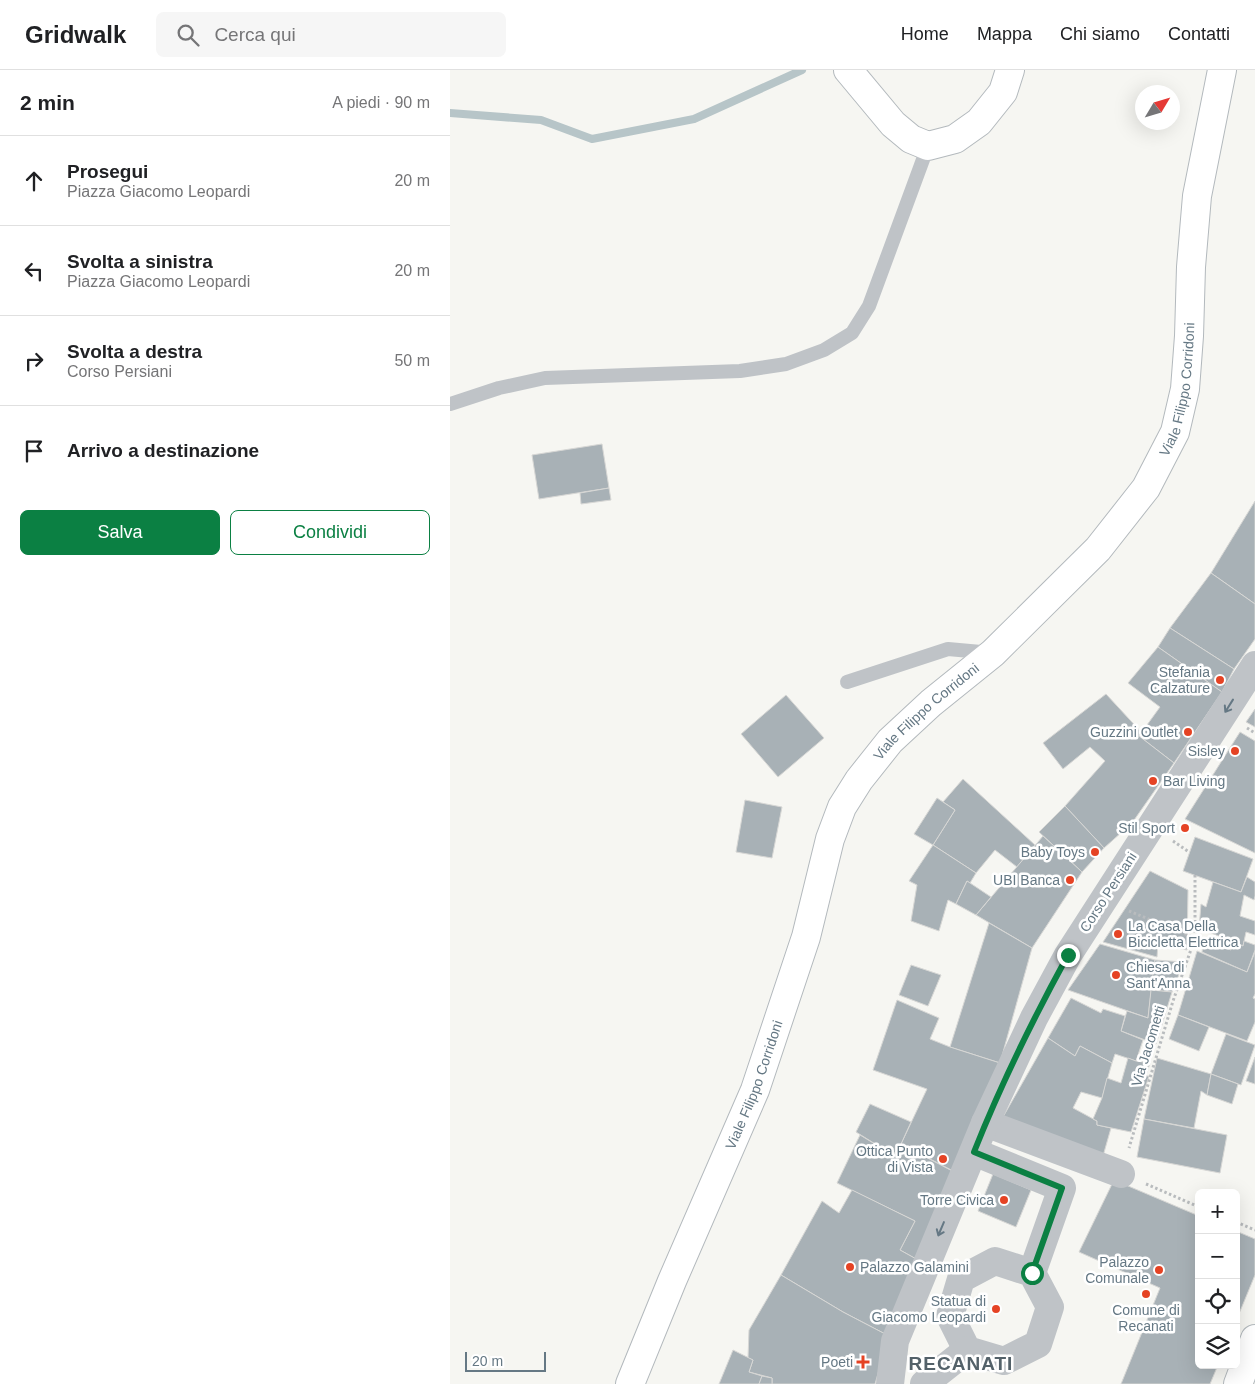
<!DOCTYPE html>
<html lang="it">
<meta charset="utf-8">
<style>
body{margin:0;font-family:Arial,sans-serif;background:#f6f6f6;color:#202124}
.controls{position:absolute;right:15px;bottom:15px;display:grid;overflow:hidden;border-radius:8px;box-shadow:0 5px 20px #0002}
.controls button{width:45px;height:45px;display:grid;place-items:center;padding:0;border:0;border-bottom:1px solid #e0e0e0;background:#fff;color:#202124;font:25px sans-serif}
.compass{position:absolute;left:685px;top:15px;width:45px;height:45px;border-radius:50%;background:#fff;box-shadow:0 5px 20px #0002;rotate:52deg}
.scale{position:absolute;left:15px;bottom:12px;width:81px;box-sizing:border-box;padding-left:5px;border:2px solid #657884;border-top:0;font-size:14px;line-height:18px;white-space:nowrap;color:#657884;-webkit-text-stroke:4px #fff;paint-order:stroke}
.stop{position:absolute;width:15px;height:15px;margin:-11px;border:4px solid #0b8043;border-radius:50%;background:#fff}
.stop.end{background:#0b8043;border-color:#fff;box-shadow:0 1px 5px #0008}
.list{margin:0;padding:0;list-style:none}
h2{display:flex;justify-content:space-between;align-items:center;height:65px;margin:0;padding:0 20px;font-size:21px}
h2 small{font-size:16px;font-weight:400;color:#757577}
.list li{display:grid;grid-template-columns:32px 1fr auto;gap:15px;align-items:center;box-sizing:border-box;height:90px;padding:0 20px;border-top:1px solid #e0e0e0}
.list b{display:block;font-size:19px;white-space:nowrap}
.list p{margin:0;font-size:16px;white-space:nowrap;color:#757577}
.list em{font-size:16px;font-style:normal;color:#757577}
.actions{display:flex;gap:10px;padding:15px 20px}
.actions a{flex:1;padding:11px 0;border:1px solid #0b8043;border-radius:8px;text-align:center;font-size:18px;color:#0b8043}
.actions .main{background:#0b8043;color:#fff}
.icon{flex:none;width:28px;height:28px;fill:none;stroke:currentColor;stroke-width:2;stroke-linecap:round;stroke-linejoin:round}
.map{position:relative;flex:none;width:805px;height:1314px;overflow:hidden}
header{display:flex;align-items:center;gap:30px;box-sizing:border-box;height:70px;padding:0 25px;background:#fff;border-bottom:1px solid #e0e0e0}
header strong{font-size:24px}
nav{display:flex;gap:28px;margin-inline-start:auto;font-size:18px}
.search{width:350px;height:45px;background:#f6f6f6;display:flex;align-items:center;gap:12px;box-sizing:border-box;padding:0 18px;border-radius:8px;color:#757577;font-size:19px}
main{display:flex}
aside{flex:1;background:#fff}
.map>svg:first-child{display:block}
.lines{fill:none;stroke-linecap:round;stroke-linejoin:round}
.stream{stroke:#b7c5c8;stroke-width:8}
.building{fill:#a8b1b6;stroke:#d7d7d5}
.secondary-casing{stroke:#b3b9bd;stroke-width:30}
.path{stroke:#b9bcbe;stroke-width:3;stroke-dasharray:2.5 2.5;stroke-linecap:butt}
.lane{stroke:#bfc3c7;stroke-width:14}
.street{stroke:#bfc3c7;stroke-width:28}
.secondary{stroke:#fff;stroke-width:28}
.oneway{stroke:#657884}
.route{stroke:#0b8043;stroke-width:6}
.poi-dot{fill:#e54324;stroke:#fff;stroke-width:2}
.labels{text-anchor:middle;dominant-baseline:central;stroke-width:5;stroke-linejoin:round;paint-order:stroke}
.street-label{font-size:14px;fill:#657884;stroke:#fff}
.poi-label{font-size:14px;fill:#657884;stroke:#fff;text-anchor:end}
.district-label{font-size:19px;font-weight:bold;letter-spacing:1px;fill:#536169;stroke:#fff}
</style>
<header>
<strong>Gridwalk</strong>
<div class="search"><svg class="icon" aria-label="search" viewBox="0 0 24 24"><circle cx="10" cy="10" r="6"/><path d="M15 15l6 6"/></svg>Cerca qui</div>
<nav><a>Home</a><a>Mappa</a><a>Chi siamo</a><a>Contatti</a></nav>
</header>
<main>
<aside>
<h2>2 min<small>A piedi · 90 m</small></h2>
<ul class="list">
<li><svg class="icon" aria-label="ahead" viewBox="0 0 24 24"><path d="M12 20V5M6 11l6-6 6 6"/></svg><div><b>Prosegui</b><p>Piazza Giacomo Leopardi</p></div><em>20 m</em></li>
<li><svg class="icon" aria-label="left" viewBox="0 0 24 24"><path d="M17 20v-9H6M10 6l-5 5 5 5"/></svg><div><b>Svolta a sinistra</b><p>Piazza Giacomo Leopardi</p></div><em>20 m</em></li>
<li><svg class="icon" aria-label="right" viewBox="0 0 24 24"><path d="M7 20v-9h11M14 6l5 5-5 5"/></svg><div><b>Svolta a destra</b><p>Corso Persiani</p></div><em>50 m</em></li>
<li><svg class="icon" aria-label="arrive" viewBox="0 0 24 24"><path d="M6 21V4h12l-3 4 3 4H6"/></svg><div><b>Arrivo a destinazione</b></div></li>
</ul>
<div class="actions"><a class="main">Salva</a><a>Condividi</a></div>
</aside>
<div class="map">
<svg width="805" height="1314" viewBox="0 0 805 1314">
<rect width="100%" height="100%" fill="#f6f6f2"/>
<g class="lines">
<!-- stream -->
<polyline class="stream" points="0,43 91,50 142,69 244,49 352,0"/>
</g>
<!-- building -->
<g class="building">
<polygon points="152,374 159,418 89,429 82,385"/>
<polygon points="159,418 161,430 131,434 130,423"/>
<polygon points="805,431 805,534 761,503"/>
<polygon points="761,503 805,534 805,569 784,599 720,558"/>
<polygon points="720,558 784,599 772,622 708,577"/>
<polygon points="708,577 772,622 724,693 689,666 710,637 678,613"/>
<polygon points="656,624 692,663 689,666 724,693 682,753 654,778 615,736 655,691 640,677 613,699 593,673"/>
<polygon points="336,625 374,668 328,707 291,664"/>
<polygon points="805,639 805,657 796,652"/>
<polygon points="790,662 805,671 805,783 735,749"/>
<polygon points="513,709 585,775 567,797 545,780 526,803 483,775 505,740 493,732"/>
<polygon points="487,728 505,740 483,775 464,764"/>
<polygon points="295,730 332,737 322,788 286,782"/>
<polygon points="615,736 654,778 632,802 589,762"/>
<polygon points="593,766 632,802 582,878 526,845"/>
<polygon points="745,767 803,789 791,822 733,801"/>
<polygon points="483,775 526,803 520,813 517,811 506,834 498,830 489,861 461,851 467,815 459,811"/>
<polygon points="700,801 738,820 737,880 708,874 707,887 653,872"/>
<polygon points="797,807 805,812 805,826 804,830 794,825 790,846 805,851 805,865 796,862 793,876 749,858 751,834 756,837 763,812 791,822"/>
<polygon points="517,811 541,827 526,845 506,834"/>
<polygon points="539,853 582,878 550,993 500,977"/>
<polygon points="754,870 781,880 784,872 793,876 794,871 805,875 805,880 797,902 752,882"/>
<polygon points="650,874 705,890 698,948 618,920"/>
<polygon points="747,881 797,902 805,882 805,924 803,928 805,929 805,952 797,971 728,945"/>
<polygon points="705,890 734,892 722,922 701,920"/>
<polygon points="461,895 491,905 478,936 449,925"/>
<polygon points="701,920 722,922 706,974 671,961 677,941 698,948"/>
<polygon points="621,928 651,943 653,939 675,946 671,961 693,970 686,991 665,984 662,993 630,976 625,986 598,968"/>
<polygon points="447,930 489,948 480,969 500,977 550,993 509,1104 451,1074 477,1019 423,1000"/>
<polygon points="728,945 759,957 749,981 719,969"/>
<polygon points="776,964 805,975 791,1015 761,1004"/>
<polygon points="598,968 625,986 630,976 662,993 652,1028 631,1022 623,1038 647,1051 647,1055 661,1058 651,1093 549,1054"/>
<polygon points="805,987 805,1014 796,1011"/>
<polygon points="678,988 686,991 700,993 696,1006 699,1006 681,1062 647,1055 647,1051 643,1049 652,1028 657,1008 671,1013"/>
<polygon points="707,988 761,1004 757,1025 751,1021 744,1058 694,1049"/>
<polygon points="761,1004 788,1014 782,1034 757,1025"/>
<polygon points="420,1034 461,1052 451,1074 443,1085 406,1062"/>
<polygon points="694,1049 777,1065 770,1103 687,1087"/>
<polygon points="410,1065 443,1085 451,1074 506,1103 468,1190 450,1180 465,1151 387,1113"/>
<polygon points="543,1104 581,1120 566,1157 528,1141"/>
<polygon points="664,1110 749,1146 749,1295 768,1295 760,1314 671,1314 710,1218 629,1182"/>
<polygon points="402,1120 465,1151 450,1180 468,1190 439,1266 393,1242 331,1205 372,1131 389,1143"/>
<polygon points="786,1161 805,1169 805,1205 786,1251"/>
<polygon points="331,1205 393,1242 439,1266 425,1314 322,1314 322,1308 299,1302 303,1290 298,1288 299,1260"/>
<polygon points="283,1280 303,1290 299,1302 312,1306 309,1314 269,1314"/>
<polygon points="312,1306 322,1308 322,1314 309,1314"/>
</g>
<g class="lines">
<defs>
<g id="secondary">
<polyline points="398,0 443,54 461,69 478,76 505,69 529,52 553,22 560,0"/>
<path id="s1" d="M180 1314 222 1211 305 1020 356 867 380 769 392 737 409 710 440 671 481 633 543 583 648 479 696 418 725 362 735 319 739 266 741 197 747 126 772 0"/>
<polyline points="788,1314 805,1269"/>
</g>
</defs>
<!-- secondary casing -->
<use href="#secondary" class="secondary-casing"/>
<!-- path -->
<g class="path">
<polyline points="797,658 805,663"/>
<polyline points="723,771 739,782"/>
<polyline points="745,805 745,868"/>
<polyline points="679,841 745,868 723,931 679,1078"/>
<polyline points="696,1114 749,1137"/>
<polyline points="786,1152 805,1160"/>
</g>
<!-- lane -->
<g class="lane">
<polyline points="0,334 49,318 95,308 290,301 336,294 374,280 402,263 419,236 478,76"/>
<polyline points="397,612 498,579 542,583"/>
</g>
<!-- street -->
<g class="street">
<polyline points="535,1053 671,1104"/>
<polyline points="524,1082 612,1118 582,1203"/>
<polygon points="545,1191 582,1203 600,1237 588,1274 554,1291 517,1280 500,1246 511,1209"/>
<polyline points="440,1314 445,1271 535,1053 584,948 618,885 805,595"/>
<polyline points="474,1314 517,1280"/>
</g>
<!-- secondary -->
<use href="#secondary" class="secondary"/>
</g>
<!-- one-way arrows -->
<defs><path id="oneway-shaft" d="M-6 0H5M1.5-3L5.5 0L1.5 3" fill="none" stroke-width="1.6" stroke-linecap="round" stroke-linejoin="round" transform="scale(1.25)"/></defs>
<g class="oneway">
<use href="#oneway-shaft" transform="translate(779 636) rotate(122)"/>
<use href="#oneway-shaft" transform="translate(491 1159) rotate(113)"/>
</g>
<g class="lines">
<!-- route -->
<path class="route" d="M582 1203 612 1118 524 1082C551 1014 583 949 618 885"/>
</g>
<!-- markers -->
<g class="poi-dot">
<circle cx="770" cy="610" r="5"/>
<circle cx="738" cy="662" r="5"/>
<circle cx="785" cy="681" r="5"/>
<circle cx="703" cy="711" r="5"/>
<circle cx="735" cy="758" r="5"/>
<circle cx="645" cy="782" r="5"/>
<circle cx="620" cy="810" r="5"/>
<circle cx="668" cy="864" r="5"/>
<circle cx="666" cy="905" r="5"/>
<circle cx="493" cy="1089" r="5"/>
<circle cx="554" cy="1130" r="5"/>
<circle cx="400" cy="1197" r="5"/>
<circle cx="709" cy="1200" r="5"/>
<circle cx="696" cy="1224" r="5"/>
<circle cx="546" cy="1239" r="5"/>
<path d="M410.5 1284.5h5v5h5v5h-5v5h-5v-5h-5v-5h5z"/>
</g>
<g class="labels">
<!-- street labels -->
<g class="street-label">
<text stroke="none"><textPath href="#s1" startOffset="1164">Viale Filippo Corridoni</textPath></text>
<text stroke="none"><textPath href="#s1" startOffset="744">Viale Filippo Corridoni</textPath></text>
<text transform="translate(658 822) rotate(-57)">Corso Persiani</text>
<text transform="translate(698 976) rotate(-73)">Via Jacometti</text>
<text stroke="none"><textPath href="#s1" startOffset="324">Viale Filippo Corridoni</textPath></text>
</g>
<!-- poi labels -->
<g class="poi-label">
<text x="760" y="602">Stefania<tspan x="760" dy="16">Calzature</tspan></text>
<text x="728" y="662">Guzzini Outlet</text>
<text x="775" y="681">Sisley</text>
<text x="713" y="711" text-anchor="start">Bar Living</text>
<text x="725" y="758">Stil Sport</text>
<text x="635" y="782">Baby Toys</text>
<text x="610" y="810">UBI Banca</text>
<text x="678" y="856" text-anchor="start">La Casa Della<tspan x="678" dy="16">Bicicletta Elettrica</tspan></text>
<text x="676" y="897" text-anchor="start">Chiesa di<tspan x="676" dy="16">Sant'Anna</tspan></text>
<text x="483" y="1081">Ottica Punto<tspan x="483" dy="16">di Vista</tspan></text>
<text x="544" y="1130">Torre Civica</text>
<text x="699" y="1192">Palazzo<tspan x="699" dy="16">Comunale</tspan></text>
<text x="410" y="1197" text-anchor="start">Palazzo Galamini</text>
<text x="536" y="1231">Statua di<tspan x="536" dy="16">Giacomo Leopardi</tspan></text>
<text x="696" y="1240" text-anchor="middle">Comune di<tspan x="696" dy="16">Recanati</tspan></text>
<text x="403" y="1292">Poeti</text>
</g>
<!-- district labels -->
<g class="district-label">
<text x="511" y="1293">RECANATI</text>
</g>
</g>
</svg>
<div class="controls">
<button>+</button>
<button>−</button>
<button><svg class="icon" aria-label="locate" viewBox="0 0 24 24"><circle cx="12" cy="12" r="6"/><path d="M12 2v4M12 18v4M2 12h4M18 12h4"/></svg></button>
<button><svg class="icon" aria-label="layers" viewBox="0 0 24 24"><path d="M12 4l9 5-9 5-9-5zM3 14l9 5 9-5"/></svg></button>
</div>
<svg class="compass" viewBox="-18 -18 36 36"><path d="M0-13l5 13h-10z" fill="#e53935"/><path d="M0 13l5-13h-10z" fill="#757577"/></svg>
<div class="scale">20 m</div>
<div class="stop" style="left:582px;top:1203px"></div>
<div class="stop end" style="left:618px;top:885px"></div>
</div>
</main>
